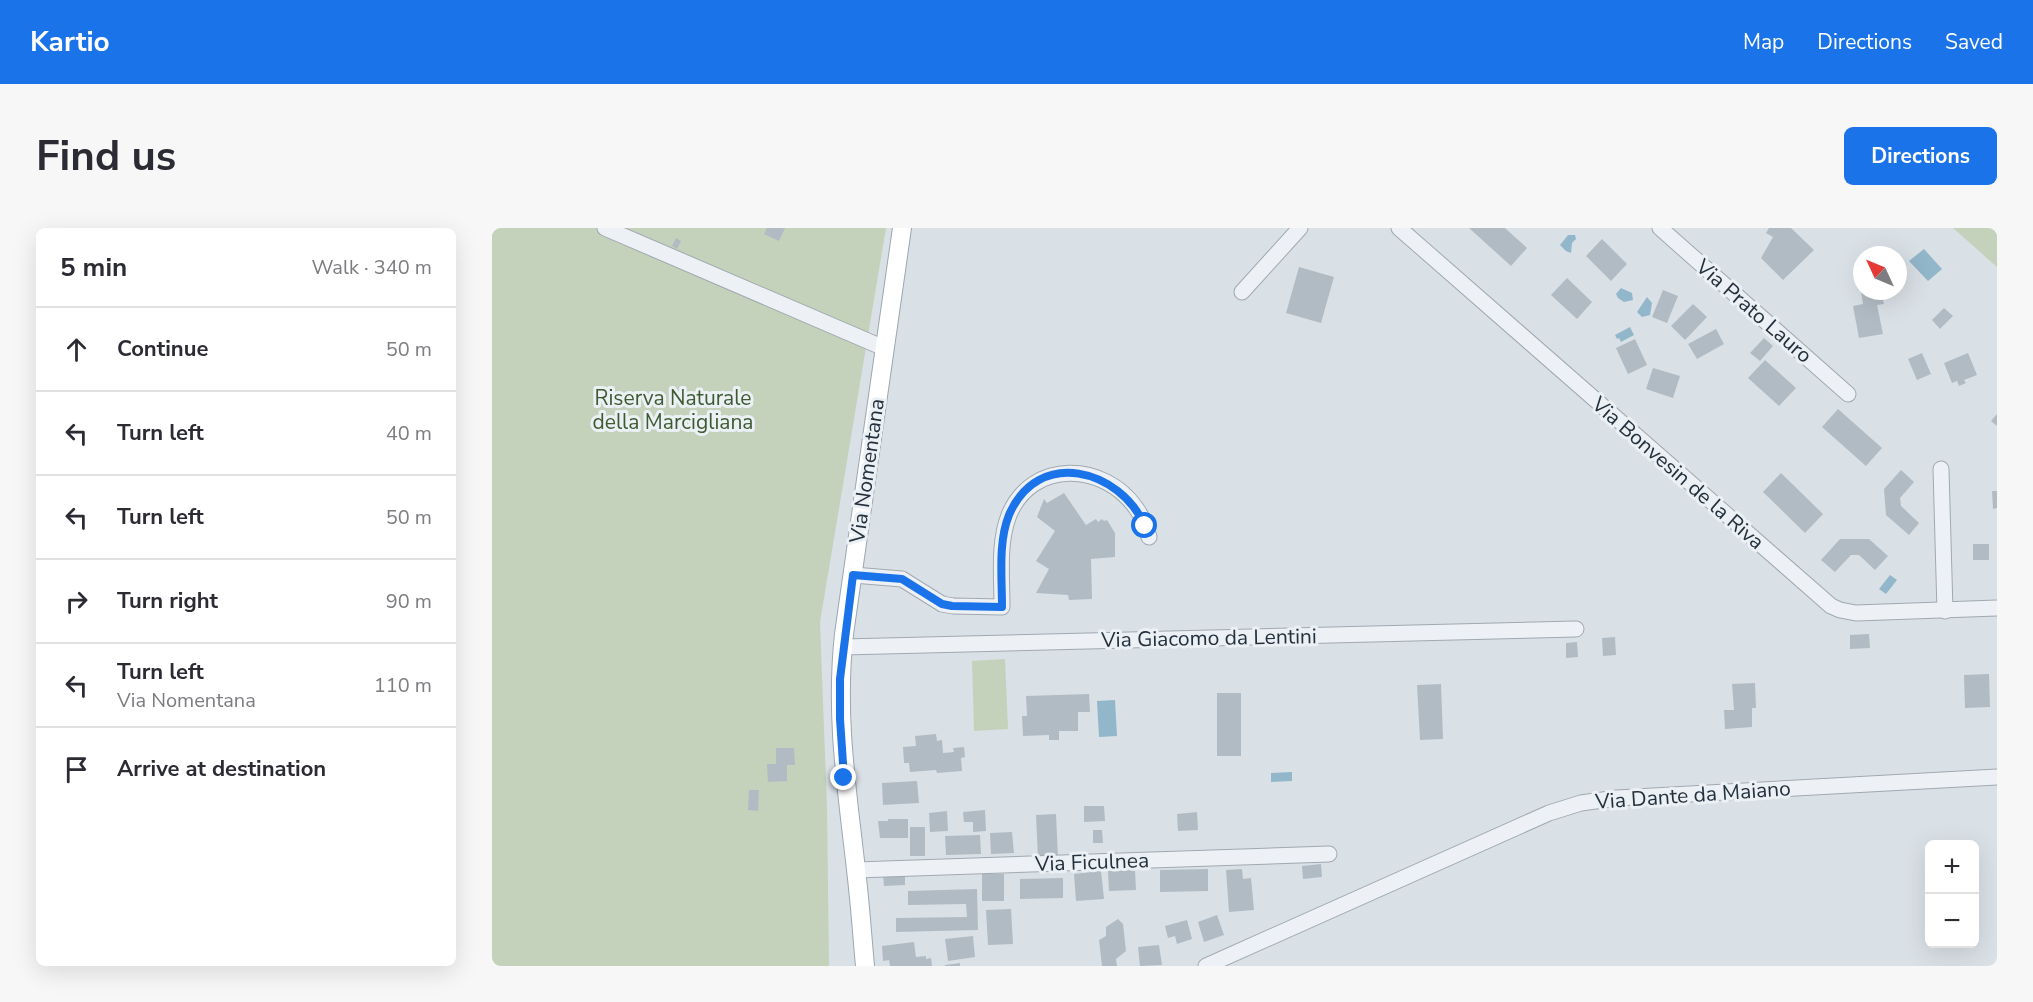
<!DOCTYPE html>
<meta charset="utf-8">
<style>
body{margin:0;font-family:"Nunito Sans",sans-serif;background:#f7f7f7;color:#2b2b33}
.controls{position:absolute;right:18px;bottom:18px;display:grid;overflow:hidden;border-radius:9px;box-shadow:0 6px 24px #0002}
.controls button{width:54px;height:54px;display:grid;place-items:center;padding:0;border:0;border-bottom:2px solid #e1e1e2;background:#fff;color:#2b2b33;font:30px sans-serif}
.compass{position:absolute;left:1361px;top:18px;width:54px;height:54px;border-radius:50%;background:#fff;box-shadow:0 6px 24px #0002;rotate:314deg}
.stop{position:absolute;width:18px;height:18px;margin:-14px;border:4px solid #1a73e8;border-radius:50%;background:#fff}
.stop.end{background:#1a73e8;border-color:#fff;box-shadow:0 2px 6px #0008}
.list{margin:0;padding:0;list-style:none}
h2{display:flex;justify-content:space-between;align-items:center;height:78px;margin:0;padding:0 24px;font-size:26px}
h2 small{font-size:20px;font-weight:400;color:#7c7c81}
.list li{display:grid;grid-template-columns:39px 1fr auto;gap:18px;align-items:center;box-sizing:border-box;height:84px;padding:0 24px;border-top:2px solid #e1e1e2}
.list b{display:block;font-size:22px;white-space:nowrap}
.list p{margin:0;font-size:20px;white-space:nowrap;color:#7c7c81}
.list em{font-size:20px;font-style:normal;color:#7c7c81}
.icon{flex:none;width:33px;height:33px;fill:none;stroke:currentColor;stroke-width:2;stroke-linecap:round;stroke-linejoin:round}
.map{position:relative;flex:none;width:1505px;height:738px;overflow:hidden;border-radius:9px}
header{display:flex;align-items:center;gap:36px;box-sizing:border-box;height:84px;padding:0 30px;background:#1a73e8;color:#fff}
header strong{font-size:28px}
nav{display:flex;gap:33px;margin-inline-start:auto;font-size:21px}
.intro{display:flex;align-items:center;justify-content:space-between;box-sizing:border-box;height:144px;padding:0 36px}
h1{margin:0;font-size:42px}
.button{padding:15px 27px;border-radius:9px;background:#1a73e8;color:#fff;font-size:21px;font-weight:700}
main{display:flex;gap:36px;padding:0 36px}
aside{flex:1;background:#fff;border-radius:9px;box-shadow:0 6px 24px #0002}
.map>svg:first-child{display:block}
.green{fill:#c4d1bb}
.water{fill:#92b6ca}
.building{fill:#b1bbc3}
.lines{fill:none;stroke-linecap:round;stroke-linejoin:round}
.minor-casing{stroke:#a0a9b0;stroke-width:17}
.major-casing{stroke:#99a7b3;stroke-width:20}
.minor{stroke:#edf1f5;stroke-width:15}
.major{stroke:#fff;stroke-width:18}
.route{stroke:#1a73e8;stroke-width:8}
.labels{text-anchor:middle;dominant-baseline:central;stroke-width:6;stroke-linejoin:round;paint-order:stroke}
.street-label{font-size:21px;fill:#24313d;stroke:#eaf0f4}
.park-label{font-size:21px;fill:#3e5a30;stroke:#eaf0f4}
</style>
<header>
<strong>Kartio</strong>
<nav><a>Map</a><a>Directions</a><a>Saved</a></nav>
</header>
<div class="intro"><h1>Find us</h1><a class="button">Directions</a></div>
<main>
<aside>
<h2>5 min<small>Walk · 340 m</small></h2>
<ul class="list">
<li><svg class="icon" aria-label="ahead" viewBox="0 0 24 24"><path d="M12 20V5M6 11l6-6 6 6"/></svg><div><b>Continue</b></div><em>50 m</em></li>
<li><svg class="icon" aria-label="left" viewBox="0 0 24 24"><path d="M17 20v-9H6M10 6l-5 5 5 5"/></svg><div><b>Turn left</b></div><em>40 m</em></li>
<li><svg class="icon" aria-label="left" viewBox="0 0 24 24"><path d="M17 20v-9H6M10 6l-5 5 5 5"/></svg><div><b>Turn left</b></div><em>50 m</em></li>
<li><svg class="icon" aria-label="right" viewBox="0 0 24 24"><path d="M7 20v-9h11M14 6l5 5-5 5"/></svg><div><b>Turn right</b></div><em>90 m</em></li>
<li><svg class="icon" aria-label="left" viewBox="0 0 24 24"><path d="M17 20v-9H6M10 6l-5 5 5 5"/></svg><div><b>Turn left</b><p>Via Nomentana</p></div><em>110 m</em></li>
<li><svg class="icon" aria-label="arrive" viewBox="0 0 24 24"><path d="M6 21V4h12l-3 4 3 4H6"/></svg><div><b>Arrive at destination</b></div></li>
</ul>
</aside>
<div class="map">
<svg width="1505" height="738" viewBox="0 0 1505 738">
<rect width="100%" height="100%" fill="#dae1e6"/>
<!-- green -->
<g class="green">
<polygon points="0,0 394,0 328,394 335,579 337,738 0,738"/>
<polygon points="1461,0 1505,0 1505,39"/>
<polygon points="513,431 516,501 482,503 480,433"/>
</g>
<!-- water -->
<g class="water">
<polygon points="1076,7 1083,7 1084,11 1080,15 1079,25 1074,23 1068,17"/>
<polygon points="1432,21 1450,41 1436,53 1417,33"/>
<polygon points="1129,60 1140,65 1141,72 1132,74 1126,70 1124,66"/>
<polygon points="1155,69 1160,75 1158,87 1150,89 1145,84"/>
<polygon points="1138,99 1142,107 1129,114 1127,110 1125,111 1123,107"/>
<polygon points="1398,347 1405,352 1394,366 1387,361"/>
<polygon points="623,472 625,508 607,509 605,473"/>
<polygon points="800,544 800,553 779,554 779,545"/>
</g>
<!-- building -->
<g class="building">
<polygon points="275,0 293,0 287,13 272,6"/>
<polygon points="977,0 1013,0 1035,20 1019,38"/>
<polygon points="1277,0 1299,0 1322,22 1291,52 1269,30 1281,9 1274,5"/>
<polygon points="184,10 189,13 185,21 180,18"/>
<polygon points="1110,11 1135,36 1119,53 1094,28"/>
<polygon points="807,39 842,49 829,95 794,85"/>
<polygon points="1075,50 1100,74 1085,91 1059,67"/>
<polygon points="1171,62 1186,68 1175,95 1160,89"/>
<polygon points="1369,63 1389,63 1392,76 1385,77 1391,106 1367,110 1361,78 1371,76"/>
<polygon points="1201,76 1215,89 1193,112 1179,98"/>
<polygon points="1452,80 1461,88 1448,101 1440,92"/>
<polygon points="1224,101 1232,116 1205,131 1196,116"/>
<polygon points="1272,110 1281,118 1268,133 1258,125"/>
<polygon points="1143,111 1155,137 1136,146 1124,120"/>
<polygon points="1430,125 1439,146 1425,152 1416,131"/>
<polygon points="1476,125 1485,147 1472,152 1474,155 1467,158 1465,153 1460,155 1452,135"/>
<polygon points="1273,132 1304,160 1287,178 1256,150"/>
<polygon points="1161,140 1188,148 1181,170 1154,161"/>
<polygon points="1346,181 1390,220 1374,238 1330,199"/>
<polygon points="1505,186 1505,198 1499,193"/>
<polygon points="1409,242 1422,254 1408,270 1409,278 1427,295 1417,307 1394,287 1392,261"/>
<polygon points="1289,245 1331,286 1313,305 1271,264"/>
<polygon points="1500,263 1505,263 1505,280 1501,281"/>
<polygon points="572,265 594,297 604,291 606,294 610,291 612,293 615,292 623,305 623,329 599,331 600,371 577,372 576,367 544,365 557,341 544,333 563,303 545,289 552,271 555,275"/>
<polygon points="1348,311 1377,311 1396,328 1383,342 1367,327 1359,327 1343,344 1329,332"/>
<rect x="1481" y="316" width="16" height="16"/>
<polygon points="1377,406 1378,420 1358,421 1358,407"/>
<polygon points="1123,409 1124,427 1111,428 1110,410"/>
<polygon points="1085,414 1086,429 1074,430 1074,415"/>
<polygon points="1497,446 1498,479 1473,480 1472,447"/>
<polygon points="1263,455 1264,480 1260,480 1260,499 1233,501 1232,482 1242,482 1240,456"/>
<polygon points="949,456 951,511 928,512 925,457"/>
<rect x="725" y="465" width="24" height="63"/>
<polygon points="597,466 598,484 586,484 586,503 567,503 567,512 557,512 557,507 531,508 530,488 535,488 534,468"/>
<polygon points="444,506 445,513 450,512 451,525 462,524 461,520 472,519 473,529 469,530 470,543 445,545 444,542 418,544 417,535 412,535 411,519 424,518 423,508"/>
<polygon points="284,520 302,520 303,537 295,537 295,553 276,554 275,536 284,536"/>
<polygon points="425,553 427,575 391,577 390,555"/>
<polygon points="257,562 267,562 266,583 256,582"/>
<polygon points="592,578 612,578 613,593 592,594"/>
<polygon points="493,582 494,603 481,604 481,594 472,594 471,584"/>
<polygon points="455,583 456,603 438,604 437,585"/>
<polygon points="705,584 706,602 686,603 685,586"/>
<polygon points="564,586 566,630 546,631 544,587"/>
<polygon points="396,591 416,591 416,610 388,610 386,593 396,593"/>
<rect x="418" y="599" width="15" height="29"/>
<polygon points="601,602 610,602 611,615 601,615"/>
<polygon points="520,604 522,625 499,626 498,605"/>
<polygon points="488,607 489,626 454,627 453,608"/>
<polygon points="829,636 830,649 811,651 810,638"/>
<polygon points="716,641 716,663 668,664 668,642"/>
<polygon points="750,641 751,651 759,650 762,682 737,684 734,642"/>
<polygon points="643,642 644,662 617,663 616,643"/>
<polygon points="609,643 612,671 584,673 582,646"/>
<polygon points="413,646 413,657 392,658 391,647"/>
<rect x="490" y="646" width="22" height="27"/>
<polygon points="571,650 571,670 528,671 528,651"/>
<polygon points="485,661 486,702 404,704 404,690 475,689 474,676 416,677 416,663"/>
<polygon points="519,681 521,716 496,717 494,682"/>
<polygon points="725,687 732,707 712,714 706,694"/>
<polygon points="626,691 631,696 634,723 624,731 625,738 610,738 607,712 614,708 614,699"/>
<polygon points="695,692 700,711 685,716 683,708 676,710 673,698"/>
<polygon points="481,708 483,729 456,733 453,711"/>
<polygon points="422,714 424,729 434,728 434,731 439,730 440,738 398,738 397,732 391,733 390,718"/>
<polygon points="667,717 670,737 648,738 646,719"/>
<polygon points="468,735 468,738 453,738 453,737"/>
</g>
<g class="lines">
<defs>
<g id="minor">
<polyline points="113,0 392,120"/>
<polyline points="907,0 1339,378 1348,382 1364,385 1505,380"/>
<polyline points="1168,0 1356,166"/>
<polyline points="750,64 808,0"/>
<polyline points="1449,241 1453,383"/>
<path d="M361 347 410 351 450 376 461 378 510 379C510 349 506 315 517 287 540 231 612 234 644 280 650 288 654 299 657 309"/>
<polyline points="351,419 1084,401"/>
<polyline points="364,642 837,626"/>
<polyline points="714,738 1057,585 1089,575 1125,570 1505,549"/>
</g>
<path id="major" d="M373 738C370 706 368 674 364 642 355 560 343 489 352 406L410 0"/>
</defs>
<!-- minor casing -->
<use href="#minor" class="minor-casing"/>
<!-- major casing -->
<use href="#major" class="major-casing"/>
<!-- minor -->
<use href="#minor" class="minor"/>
<!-- major -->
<use href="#major" class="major"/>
</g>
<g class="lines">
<!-- route -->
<path class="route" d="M352 550 348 491V451L361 347 410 351 450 376 460 378 510 379C510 349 506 314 517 287 546 219 628 241 653 298"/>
</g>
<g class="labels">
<!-- street labels -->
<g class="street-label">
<text transform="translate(1262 83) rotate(41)">Via Prato Lauro</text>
<text transform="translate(375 243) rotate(-82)">Via Nomentana</text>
<text transform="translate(1186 245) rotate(41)">Via Bonvesin de la Riva</text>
<text transform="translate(717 410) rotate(-1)">Via Giacomo da Lentini</text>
<text transform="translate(1201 567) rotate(-4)">Via Dante da Maiano</text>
<text transform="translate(600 634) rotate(-2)">Via Ficulnea</text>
</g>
<!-- park labels -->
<g class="park-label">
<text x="181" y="170">Riserva Naturale<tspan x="181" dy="24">della Marcigliana</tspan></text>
</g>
</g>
</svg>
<div class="controls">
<button>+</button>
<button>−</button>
</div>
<svg class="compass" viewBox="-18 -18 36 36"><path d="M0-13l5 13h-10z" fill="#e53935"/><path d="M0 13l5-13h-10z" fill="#7c7c81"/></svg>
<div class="stop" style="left:653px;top:298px"></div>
<div class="stop end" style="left:352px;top:550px"></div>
</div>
</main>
